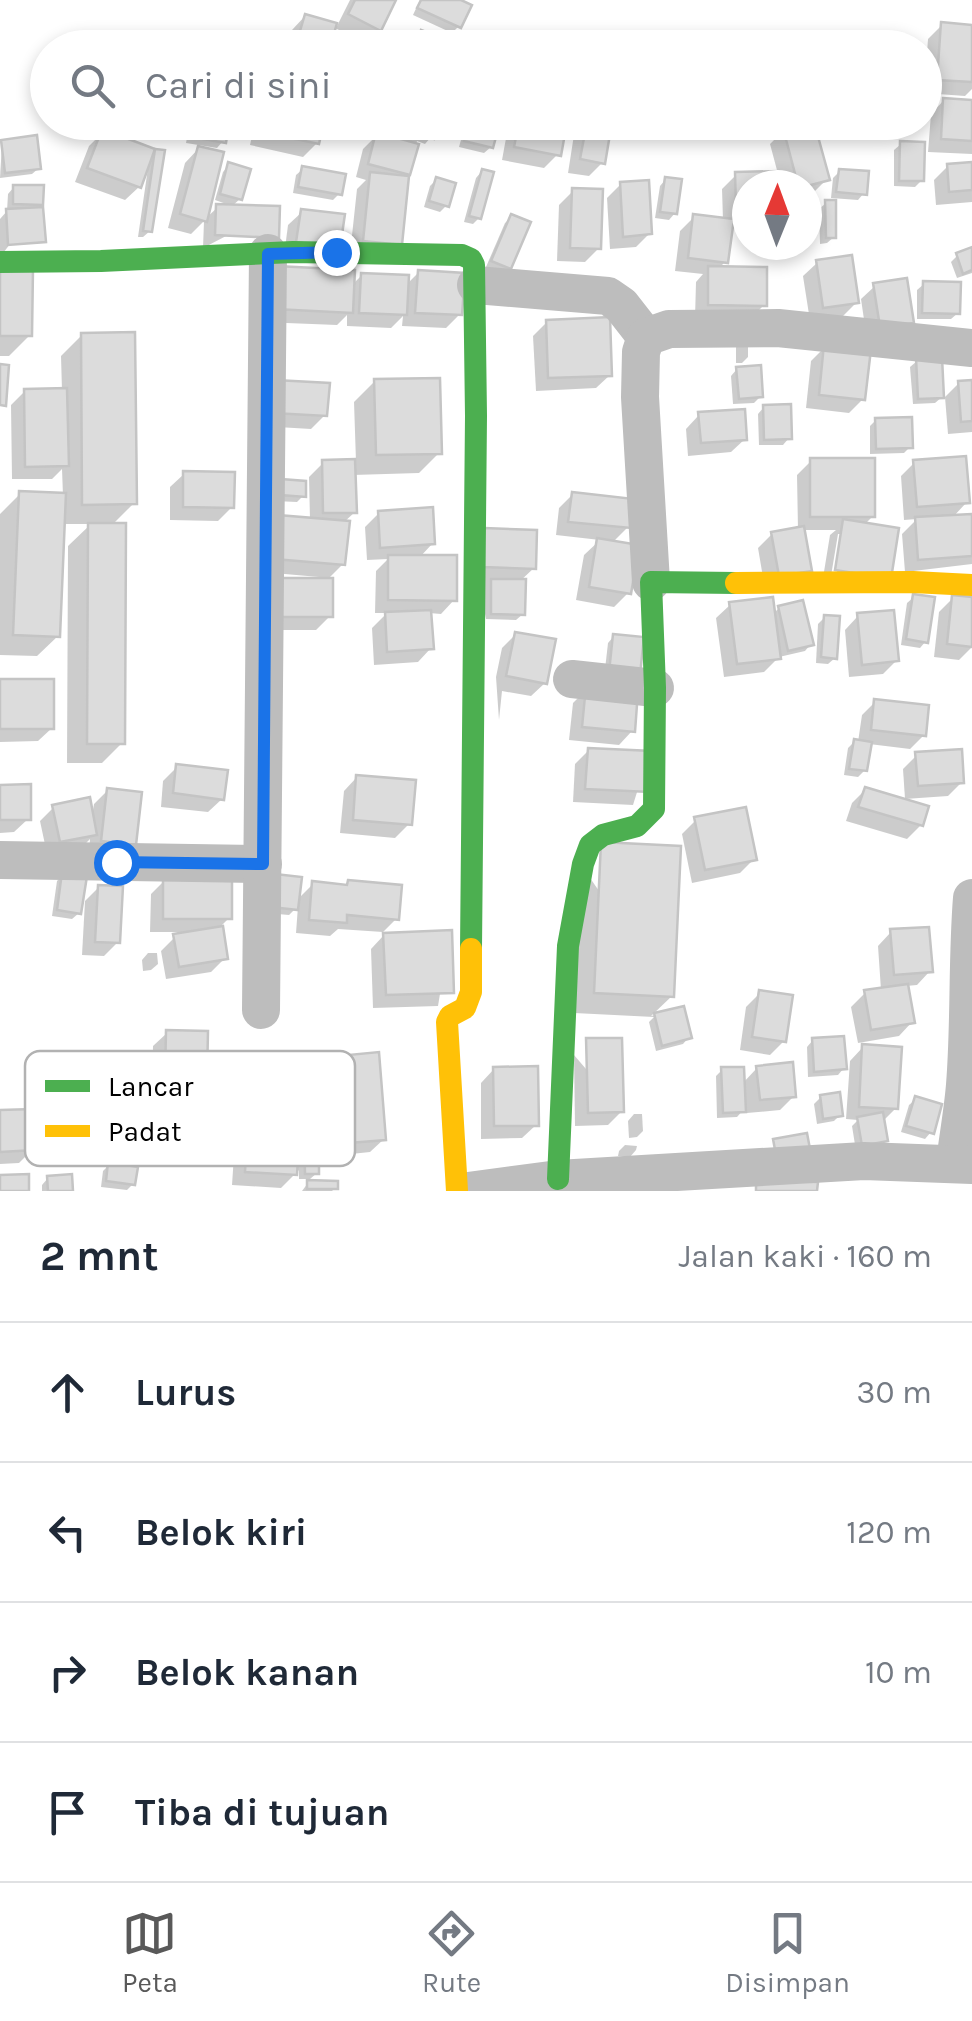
<!DOCTYPE html>
<html lang="id">
<meta charset="utf-8">
<style>
body{margin:0;font-family:Karla,sans-serif;background:#f6f6f7;color:#1f2937}
.compass{position:absolute;left:732px;top:170px;width:90px;height:90px;border-radius:50%;background:#fff;box-shadow:0 5px 15px #0003;rotate:1deg}
.stop{position:absolute;width:30px;height:30px;margin:-22px;border:8px solid #1a73e8;border-radius:50%;background:#fff}
.stop.end{background:#1a73e8;border-color:#fff;box-shadow:0 2px 10px #0008}
.list{margin:0;padding:0;list-style:none}
h2{display:flex;justify-content:space-between;align-items:center;height:130px;margin:0;padding:0 40px;font-size:42px}
h2 small{font-size:32px;font-weight:400;color:#747a83}
.list li{display:grid;grid-template-columns:65px 1fr auto;gap:30px;align-items:center;box-sizing:border-box;height:140px;padding:0 40px;border-top:2px solid #e0e1e3}
.list b{display:block;font-size:38px;white-space:nowrap}
.list em{font-size:32px;font-style:normal;color:#747a83}
.icon{flex:none;width:55px;height:55px;fill:none;stroke:currentColor;stroke-width:2;stroke-linecap:round;stroke-linejoin:round}
.map{position:relative;flex:none;width:972px;height:1191px;overflow:hidden}
.search{position:absolute;background:#fff;box-shadow:0 5px 15px #0003;left:30px;right:30px;top:30px;height:110px;display:flex;align-items:center;gap:25px;box-sizing:border-box;padding:0 35px;border-radius:55px;color:#747a83;font-size:38px}
.sheet{height:690px;background:#fff}
nav{display:flex;justify-content:space-around;align-items:center;box-sizing:border-box;height:140px;border-top:2px solid #e0e1e3;background:#fff;font-size:28px;color:#747a83}
nav a{display:grid;justify-items:center;gap:5px}
nav .on{color:#595959}
.map>svg:first-child{display:block}
.shadow{fill:#0003;fill-rule:evenodd}
.building{fill:#dcdcdc;stroke:#c4c4c4;stroke-width:2.5}
.lines{fill:none;stroke-linecap:round;stroke-linejoin:round}
.street{stroke:#bdbdbd;stroke-width:38}
.fast{stroke:#4caf50;stroke-width:22}
.slow{stroke:#ffc107;stroke-width:22}
.route{stroke:#1a73e8;stroke-width:12}
.key{fill:#fff;stroke:#b2b2b2;stroke-width:2.5}
.key-label{font-size:28px;fill:#000}
</style>
<div class="map">
<svg width="972" height="1191" viewBox="0 0 972 1191">
<rect width="100%" height="100%" fill="#fff"/>
<!-- shadow -->
<g class="shadow">
<polygon points="350,0 393,0 379,29 365,43 333,27 327,48 287,48 292,30 305,16 337,26"/>
<polygon points="420,0 455,0 459,26 452,33 413,15"/>
<polygon points="942,25 972,27 972,89 965,96 924,93 928,39"/>
<polygon points="533,37 553,48 522,48"/>
<polygon points="604,39 618,43 617,48 597,48"/>
<polygon points="944,100 972,102 972,154 928,152 931,114"/>
<polygon points="193,122 211,122 223,141 217,148 186,143 189,126"/>
<polygon points="255,122 357,122 343,140 321,126 317,143 303,157 250,145"/>
<polygon points="393,122 436,122 431,137 425,144 417,141 407,175 400,244 350,254 357,189 366,180 356,177 363,149 377,135 406,143 407,138 390,133"/>
<polygon points="466,122 497,122 491,147 484,153 459,147"/>
<polygon points="509,122 564,122 558,154 544,168 502,160"/>
<polygon points="576,122 609,122 603,162 589,176 568,173"/>
<polygon points="887,122 919,122 914,127 888,132"/>
<polygon points="784,130 827,179 813,193 807,194 807,185 781,185 779,177 777,185 747,185 747,220 731,220 726,261 719,268 764,305 750,319 695,318 696,282 703,274 675,271 680,231 694,217 723,220 722,189 736,175 778,174 770,144"/>
<polygon points="103,132 155,151 150,231 143,237 138,237 148,168 139,187 125,200 75,182 89,146"/>
<polygon points="2,143 39,168 32,174 0,178"/>
<polygon points="901,144 922,180 915,187 894,186 894,150"/>
<polygon points="199,148 205,219 218,207 278,209 203,248 204,221 191,234 168,228 185,163"/>
<polygon points="972,164 972,202 936,205 934,180 948,166"/>
<polygon points="229,165 240,199 232,206 215,200 223,172"/>
<polygon points="303,169 339,194 333,200 293,193 296,175"/>
<polygon points="482,171 479,218 473,224 464,222 476,178"/>
<polygon points="840,171 864,193 858,200 831,198 833,178"/>
<polygon points="666,179 675,213 669,220 655,218 660,186"/>
<polygon points="436,180 447,205 440,212 424,207 430,186"/>
<polygon points="621,184 650,233 636,247 610,249 607,198"/>
<polygon points="14,187 41,204 0,257 0,219 7,211 8,194"/>
<polygon points="573,191 599,248 585,262 557,261 559,205"/>
<polygon points="826,203 834,237 827,243 820,244 819,209"/>
<polygon points="302,212 342,216 284,256 288,225"/>
<polygon points="512,217 509,267 503,274 486,267 505,223"/>
<polygon points="972,250 972,273 957,278 951,262 957,256"/>
<polygon points="817,263 857,302 843,316 810,321 803,276"/>
<polygon points="277,269 352,285 362,275 406,285 418,273 460,314 446,328 402,326 403,316 391,328 347,326 347,315 337,325 261,322"/>
<polygon points="0,271 30,335 9,356 0,356"/>
<polygon points="924,284 958,313 951,319 917,319 917,290"/>
<polygon points="875,286 897,335 867,340 861,299"/>
<polygon points="547,322 610,375 596,388 536,391 533,336"/>
<polygon points="82,335 134,503 111,526 122,743 102,763 67,763 68,546 91,524 62,524 58,636 37,656 0,655 0,514 20,494 63,496 62,469 52,479 12,479 11,405 25,391 62,391 61,356"/>
<polygon points="748,338 748,357 742,363 736,363 736,345"/>
<polygon points="825,347 863,399 849,413 806,408 811,361"/>
<polygon points="917,361 942,397 935,403 913,404 910,367"/>
<polygon points="737,369 760,397 754,403 733,404 731,376"/>
<polygon points="375,381 439,453 419,473 353,475 355,512 343,523 343,564 326,581 330,616 316,630 268,630 319,581 319,577 262,572 310,520 309,477 323,463 356,462 354,402"/>
<polygon points="972,382 972,432 948,434 945,397 959,383"/>
<polygon points="262,397 325,415 311,429 260,426"/>
<polygon points="764,407 789,438 783,445 759,445 758,414"/>
<polygon points="699,415 745,439 731,452 688,456 686,429"/>
<polygon points="876,420 910,447 904,453 870,454 870,426"/>
<path d="M873 460V516L864 525 896 530 889 578 875 592 822 584 830 535 836 530H802L809 570 795 584 765 589 758 548 772 534 798 530 797 475 811 461ZM838 534H844L835 583 830 582Z"/>
<polygon points="914,463 967,502 952,518 972,516 972,564 905,572 902,534 917,519 904,520 901,476"/>
<polygon points="184,474 232,507 218,521 170,520 170,487"/>
<polygon points="275,488 303,496 297,502 274,501"/>
<polygon points="573,494 628,527 612,543 628,593 614,607 576,600 584,555 600,540 556,535 559,508"/>
<polygon points="379,513 433,543 419,558 454,600 441,614 429,613 431,648 418,662 374,665 372,628 387,613 375,613 376,571 388,559 367,560 365,527"/>
<polygon points="471,544 534,568 519,582 523,614 516,620 486,619"/>
<polygon points="914,597 926,641 920,648 901,645 907,603"/>
<polygon points="953,598 972,647 959,660 934,657 939,612"/>
<polygon points="730,605 773,614 779,608 811,644 805,651 779,657 764,672 724,677 716,618"/>
<polygon points="858,616 897,660 883,674 849,677 845,630"/>
<polygon points="825,617 835,658 828,664 816,663 818,624"/>
<polygon points="516,634 545,683 531,696 502,691 499,720 496,677 502,648"/>
<polygon points="614,636 641,639 604,678 608,643"/>
<polygon points="0,682 52,728 38,741 0,742"/>
<polygon points="587,689 632,731 619,745 569,740 573,703"/>
<polygon points="875,702 924,735 910,749 869,744 865,770 858,777 844,775 848,748 855,741 858,742 862,715"/>
<polygon points="589,750 649,754 633,805 573,802 575,764"/>
<polygon points="917,755 962,782 948,796 905,799 903,769"/>
<polygon points="177,767 222,799 208,812 161,807 163,781"/>
<polygon points="357,777 409,824 395,838 340,833 344,791"/>
<polygon points="0,787 28,819 14,832 0,833"/>
<polygon points="108,790 134,843 89,854 90,839 81,848 47,854 40,821 54,807 92,816 94,804"/>
<polygon points="865,790 921,825 907,839 846,821 852,803"/>
<polygon points="696,820 754,859 740,873 692,883 682,834"/>
<polygon points="581,865 672,996 651,1016 682,1009 689,1037 683,1044 656,1051 649,1022 654,1017 574,1013"/>
<polygon points="63,875 79,913 72,919 52,916 57,881"/>
<polygon points="164,881 229,918 220,927 225,958 211,972 166,979 161,951 175,937 188,935 187,932 150,932 151,894"/>
<polygon points="349,883 397,918 383,932 338,929 330,936 296,933 298,906 289,915 266,913 297,900 313,884 345,887"/>
<polygon points="99,887 118,942 104,956 82,955 85,901"/>
<polygon points="891,932 930,971 917,985 906,986 912,1022 899,1036 858,1043 851,1007 865,993 881,990 878,946"/>
<polygon points="450,933 438,1006 373,1008 371,949 384,935"/>
<polygon points="148,953 157,953 158,964 151,970 143,971 142,960"/>
<polygon points="760,993 784,1041 770,1055 740,1050 746,1007"/>
<polygon points="167,1033 204,1078 190,1092 152,1091 153,1046"/>
<polygon points="813,1040 844,1068 838,1075 808,1077 807,1047"/>
<polygon points="863,1047 896,1108 882,1122 886,1140 879,1146 856,1151 852,1126 858,1120 846,1119 850,1061"/>
<polygon points="574,1055 622,1111 608,1125 575,1126"/>
<polygon points="328,1059 384,1139 370,1152 323,1157 315,1073"/>
<polygon points="757,1068 794,1096 780,1110 747,1113 746,1107 737,1117 717,1118 716,1076 722,1070 742,1084"/>
<polygon points="494,1069 536,1125 522,1138 481,1139 481,1083"/>
<polygon points="821,1097 840,1115 834,1121 817,1124 814,1104"/>
<polygon points="916,1099 931,1132 925,1139 901,1132 909,1105"/>
<polygon points="0,1113 33,1149 19,1163 0,1164"/>
<polygon points="634,1114 642,1114 643,1131 637,1137 629,1138 628,1121"/>
<polygon points="305,1139 317,1173 310,1179 299,1179 299,1170 281,1188 232,1185 234,1155 248,1141 297,1148"/>
<polygon points="625,1145 637,1146 636,1150 630,1157 618,1156 619,1151"/>
<polygon points="109,1165 133,1184 127,1190 101,1187 103,1171"/>
<polygon points="48,1178 71,1191 42,1191 42,1185"/>
<polygon points="308,1183 335,1188 332,1191 302,1191"/>
</g>
<!-- building -->
<g class="building">
<polygon points="355,0 396,0 381,31 348,14"/>
<polygon points="421,0 461,0 472,5 461,28 417,8"/>
<polygon points="305,14 337,23 330,48 295,48"/>
<polygon points="941,22 972,25 972,82 937,80"/>
<polygon points="421,30 453,42 451,48 415,48"/>
<polygon points="943,98 972,100 972,141 941,139"/>
<polygon points="193,122 229,123 226,143 191,137"/>
<polygon points="264,122 324,122 319,144 262,132"/>
<polygon points="396,122 439,122 434,139 395,127"/>
<polygon points="469,122 500,122 493,148 464,141"/>
<polygon points="519,122 567,122 561,156 514,147"/>
<polygon points="587,122 612,122 605,164 580,159"/>
<polygon points="801,122 814,122 830,180 807,186 798,185 783,128"/>
<polygon points="102,129 155,149 141,188 87,168"/>
<polygon points="376,132 419,144 410,175 368,164"/>
<polygon points="37,135 41,169 5,173 1,140"/>
<polygon points="900,141 925,142 924,181 899,181"/>
<polygon points="198,146 224,152 207,222 180,214"/>
<polygon points="155,149 165,150 152,232 143,231"/>
<polygon points="228,162 251,169 242,200 220,194"/>
<polygon points="972,162 972,190 949,192 947,164"/>
<polygon points="302,166 346,174 342,195 298,187"/>
<polygon points="482,169 494,172 481,219 469,216"/>
<polygon points="839,169 869,171 867,195 836,192"/>
<polygon points="779,171 779,185 747,185 747,207 736,208 735,172"/>
<polygon points="370,172 409,176 402,245 363,241"/>
<polygon points="436,177 456,183 449,207 429,201"/>
<polygon points="665,177 682,179 677,214 660,212"/>
<polygon points="649,180 652,234 623,237 620,182"/>
<polygon points="13,185 44,185 43,205 13,204"/>
<polygon points="572,188 603,189 601,249 570,248"/>
<polygon points="825,200 836,200 836,238 826,238"/>
<polygon points="216,204 280,206 279,238 215,235"/>
<polygon points="43,207 46,242 8,245 6,209"/>
<polygon points="301,209 345,214 340,248 296,242"/>
<polygon points="511,214 531,222 511,269 491,261"/>
<polygon points="693,214 734,219 728,263 688,258"/>
<polygon points="972,247 972,270 963,274 956,253"/>
<polygon points="852,255 859,303 823,308 816,260"/>
<polygon points="276,266 355,270 353,313 274,309"/>
<polygon points="708,266 767,267 767,306 708,305"/>
<polygon points="0,269 33,269 32,336 0,336"/>
<polygon points="418,270 465,273 462,315 415,313"/>
<polygon points="361,273 409,275 407,315 359,313"/>
<polygon points="907,278 914,323 880,327 873,283"/>
<polygon points="923,281 961,282 960,314 922,313"/>
<polygon points="610,317 612,376 548,378 546,320"/>
<polygon points="135,332 137,504 82,505 81,333"/>
<polygon points="824,344 871,349 865,400 819,395"/>
<polygon points="942,357 944,398 918,399 916,358"/>
<polygon points="0,364 9,365 6,406 0,405"/>
<polygon points="761,365 763,397 739,399 736,367"/>
<polygon points="440,378 442,454 376,455 374,379"/>
<polygon points="275,380 330,383 327,416 273,413"/>
<polygon points="972,380 972,421 961,422 958,381"/>
<polygon points="67,388 69,466 25,467 24,389"/>
<polygon points="791,404 792,439 764,440 763,405"/>
<polygon points="745,409 747,440 701,443 698,412"/>
<polygon points="912,417 913,448 876,449 875,418"/>
<polygon points="966,456 970,503 917,507 913,460"/>
<rect x="810" y="458" width="65" height="59"/>
<polygon points="355,459 357,513 323,513 322,460"/>
<polygon points="183,471 235,472 234,508 183,507"/>
<polygon points="281,479 306,481 306,497 280,495"/>
<polygon points="19,491 66,493 60,637 13,635"/>
<polygon points="572,492 634,499 631,528 568,522"/>
<polygon points="433,507 435,544 380,548 378,511"/>
<polygon points="972,514 972,556 918,560 915,517"/>
<polygon points="278,515 350,521 345,565 274,559"/>
<polygon points="843,519 899,528 891,579 835,570"/>
<polygon points="88,523 126,523 125,744 87,744"/>
<polygon points="804,526 812,571 779,576 771,532"/>
<polygon points="484,528 537,530 536,569 483,567"/>
<polygon points="597,538 639,545 631,594 589,587"/>
<polygon points="388,555 457,555 457,601 388,600"/>
<rect x="280" y="578" width="53" height="39"/>
<polygon points="491,579 526,579 525,615 491,614"/>
<polygon points="913,594 935,597 928,643 906,639"/>
<polygon points="952,595 972,597 972,647 947,644"/>
<polygon points="773,597 781,659 737,664 729,602"/>
<polygon points="803,600 814,645 788,651 778,606"/>
<polygon points="431,610 434,649 387,652 385,612"/>
<polygon points="894,610 899,661 862,665 857,613"/>
<polygon points="824,615 840,616 837,659 821,657"/>
<polygon points="515,632 556,639 547,684 506,676"/>
<polygon points="613,634 644,637 640,675 609,672"/>
<rect x="0" y="679" width="54" height="50"/>
<polygon points="586,686 638,691 635,732 582,727"/>
<polygon points="874,699 929,705 926,736 871,730"/>
<polygon points="854,739 872,742 867,771 849,769"/>
<polygon points="588,748 652,751 650,792 585,789"/>
<polygon points="962,749 964,783 918,786 915,752"/>
<polygon points="176,764 228,770 224,800 173,793"/>
<polygon points="356,775 416,780 412,825 353,820"/>
<polygon points="31,784 31,820 0,820 0,785"/>
<polygon points="865,787 929,806 923,826 858,807"/>
<polygon points="107,788 142,792 136,845 101,841"/>
<polygon points="90,797 97,835 60,842 52,805"/>
<polygon points="746,807 757,860 705,870 694,817"/>
<polygon points="601,842 681,846 674,997 594,993"/>
<polygon points="62,872 87,876 81,914 57,910"/>
<polygon points="275,874 302,877 298,910 271,907"/>
<rect x="163" y="878" width="69" height="41"/>
<polygon points="348,880 402,885 399,920 347,915 347,923 309,920 312,881 347,885"/>
<polygon points="98,885 123,886 120,943 95,942"/>
<polygon points="223,926 228,959 179,967 173,934"/>
<polygon points="929,927 933,972 894,975 890,929"/>
<polygon points="452,930 454,993 386,995 383,933"/>
<polygon points="908,984 915,1023 871,1030 864,990"/>
<polygon points="759,990 793,995 786,1042 752,1037"/>
<polygon points="684,1006 692,1038 662,1046 654,1013"/>
<polygon points="166,1030 208,1031 207,1079 165,1078"/>
<polygon points="844,1036 847,1069 814,1072 812,1038"/>
<polygon points="586,1038 622,1038 624,1112 588,1113"/>
<polygon points="862,1044 902,1047 898,1109 859,1107"/>
<polygon points="379,1052 386,1140 336,1144 327,1057"/>
<polygon points="793,1062 796,1097 760,1100 756,1066"/>
<polygon points="538,1066 539,1126 494,1126 493,1067"/>
<polygon points="721,1067 744,1067 746,1112 723,1113"/>
<polygon points="840,1092 843,1116 823,1119 820,1095"/>
<polygon points="915,1096 942,1104 934,1134 906,1126"/>
<polygon points="33,1109 35,1150 0,1152 0,1110"/>
<polygon points="883,1112 888,1141 862,1146 857,1117"/>
<polygon points="807,1133 810,1149 776,1155 773,1139"/>
<polygon points="304,1136 319,1136 319,1174 305,1174"/>
<polygon points="247,1138 299,1141 297,1175 245,1172"/>
<polygon points="108,1162 138,1167 135,1185 106,1181"/>
<polygon points="29,1174 29,1191 0,1191 0,1175"/>
<polygon points="72,1174 73,1191 48,1191 47,1176"/>
<polygon points="307,1180 338,1181 338,1189 307,1189"/>
<polygon points="756,1181 818,1182 817,1191 756,1191"/>
</g>
<g class="lines">
<!-- street -->
<g class="street">
<polyline points="476,285 608,296 621,305 646,337"/>
<polyline points="651,582 640,397 641,352 646,337 669,329 778,328 972,348"/>
<polyline points="572,679 655,688"/>
<polyline points="0,860 263,864"/>
<polyline points="261,1010 268,253"/>
<path d="M955 1163C958 1137 963 1111 965 1085 970 1023 967 960 972 898"/>
<polyline points="468,1191 558,1179 864,1161 972,1165"/>
</g>
<!-- fast -->
<g class="fast">
<polyline points="0,262 101,261 293,252 462,255 471,259 474,265 476,416 471,949"/>
<polyline points="558,1179 568,946 583,864 590,845 603,835 637,826 654,809 655,688 651,582 736,583"/>
</g>
<!-- slow -->
<g class="slow">
<polyline points="736,583 913,582 972,585"/>
<polyline points="457,1191 447,1022 450,1016 465,1008 471,992 471,949"/>
</g>
</g>
<g class="lines">
<!-- route -->
<polyline class="route" points="116,862 263,864 268,254 336,252"/>
</g>
<!-- legend -->
<rect x="25" y="1051" width="330" height="115" rx="15" class="key"/>
<rect x="45" y="1080" width="45" height="12" fill="#4caf50"/>
<rect x="45" y="1125" width="45" height="12" fill="#ffc107"/>
<g class="key-label">
<text x="108" y="1096">Lancar</text>
<text x="108" y="1141">Padat</text>
</g>
</svg>
<svg class="compass" viewBox="-18 -18 36 36"><path d="M0-13l5 13h-10z" fill="#e53935"/><path d="M0 13l5-13h-10z" fill="#747a83"/></svg>
<div class="stop" style="left:116px;top:862px"></div>
<div class="stop end" style="left:336px;top:252px"></div>
<div class="search"><svg class="icon" aria-label="search" viewBox="0 0 24 24"><circle cx="10" cy="10" r="6"/><path d="M15 15l6 6"/></svg>Cari di sini</div>
</div>
<section class="sheet">
<h2>2 mnt<small>Jalan kaki · 160 m</small></h2>
<ul class="list">
<li><svg class="icon" aria-label="ahead" viewBox="0 0 24 24"><path d="M12 20V5M6 11l6-6 6 6"/></svg><div><b>Lurus</b></div><em>30 m</em></li>
<li><svg class="icon" aria-label="left" viewBox="0 0 24 24"><path d="M17 20v-9H6M10 6l-5 5 5 5"/></svg><div><b>Belok kiri</b></div><em>120 m</em></li>
<li><svg class="icon" aria-label="right" viewBox="0 0 24 24"><path d="M7 20v-9h11M14 6l5 5-5 5"/></svg><div><b>Belok kanan</b></div><em>10 m</em></li>
<li><svg class="icon" aria-label="arrive" viewBox="0 0 24 24"><path d="M6 21V4h12l-3 4 3 4H6"/></svg><div><b>Tiba di tujuan</b></div></li>
</ul>
</section>
<nav>
<a class="on"><svg class="icon" aria-label="map" viewBox="0 0 24 24"><path d="M3 6l6-2 6 2 6-2v14l-6 2-6-2-6 2zM9 4v14M15 6v14"/></svg>Peta</a>
<a><svg class="icon" aria-label="directions" viewBox="0 0 24 24"><path d="M12 3l9 9-9 9-9-9zM9 14v-3h6M13 9l2 2-2 2"/></svg>Rute</a>
<a><svg class="icon" aria-label="saved" viewBox="0 0 24 24"><path d="M7 4h10v16l-5-4-5 4z"/></svg>Disimpan</a>
</nav>
